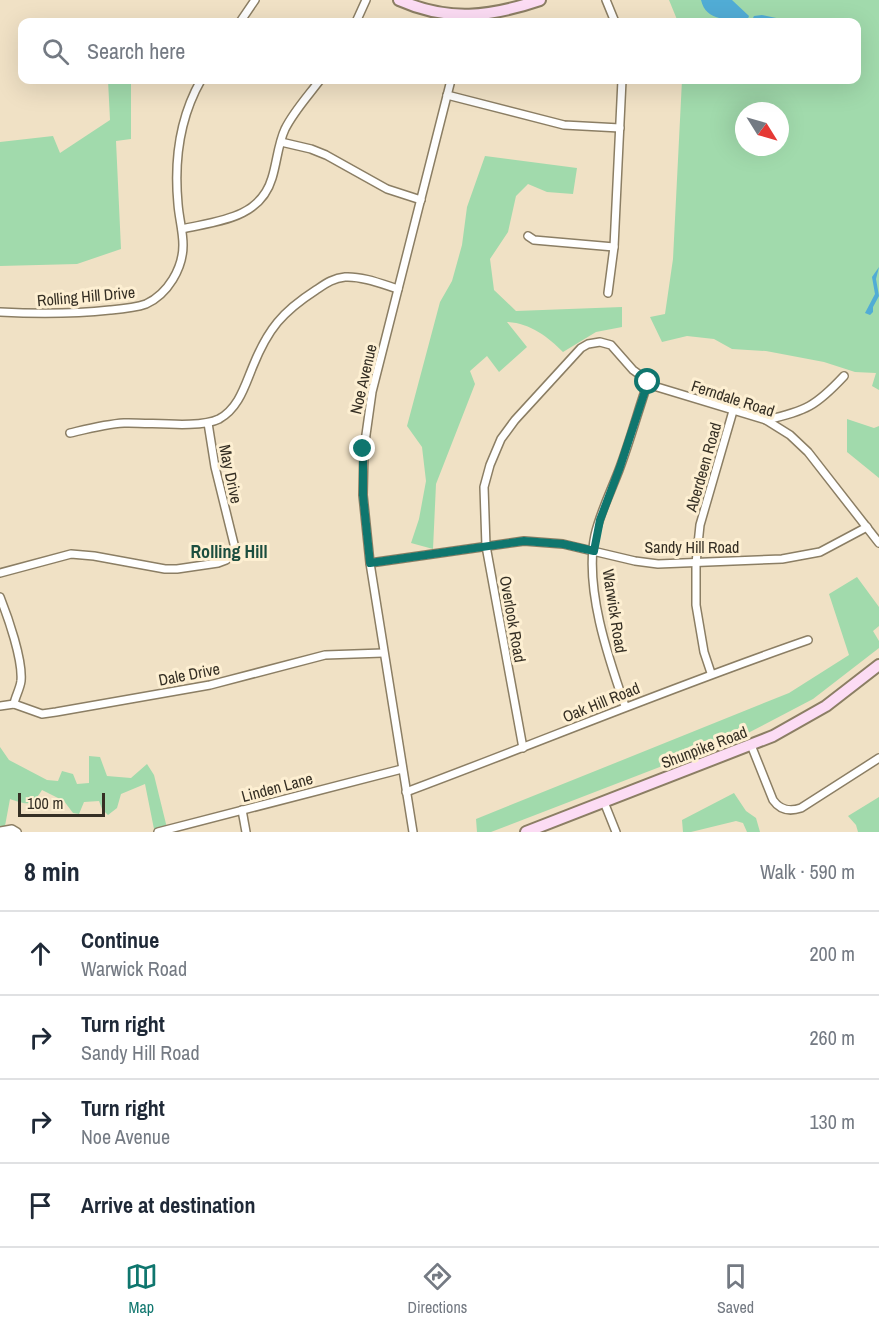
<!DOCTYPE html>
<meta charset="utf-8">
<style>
body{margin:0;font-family:"Archivo Narrow",sans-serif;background:#f2f2f3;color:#1f2937}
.compass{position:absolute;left:735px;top:102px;width:54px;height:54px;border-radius:50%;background:#fff;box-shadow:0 6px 24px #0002;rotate:127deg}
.scale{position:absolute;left:18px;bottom:15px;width:87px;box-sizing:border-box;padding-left:6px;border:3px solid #352f24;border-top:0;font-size:16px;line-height:21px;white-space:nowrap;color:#352f24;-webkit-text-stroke:4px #fdefd2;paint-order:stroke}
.stop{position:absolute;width:18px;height:18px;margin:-14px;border:4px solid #0f766e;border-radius:50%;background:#fff}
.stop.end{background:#0f766e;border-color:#fff;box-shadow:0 2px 6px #0008}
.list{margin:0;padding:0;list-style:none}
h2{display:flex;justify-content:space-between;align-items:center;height:78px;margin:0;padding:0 24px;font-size:26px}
h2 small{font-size:20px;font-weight:400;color:#747a83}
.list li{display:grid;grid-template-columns:39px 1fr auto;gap:18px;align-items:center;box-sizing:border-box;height:84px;padding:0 24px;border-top:2px solid #e0e1e3}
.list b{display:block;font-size:22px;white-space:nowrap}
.list p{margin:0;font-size:20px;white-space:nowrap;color:#747a83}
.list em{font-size:20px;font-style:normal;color:#747a83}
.icon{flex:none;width:33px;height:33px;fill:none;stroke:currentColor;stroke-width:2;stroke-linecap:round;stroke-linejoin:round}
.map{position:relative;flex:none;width:879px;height:832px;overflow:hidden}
.search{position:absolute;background:#fff;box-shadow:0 6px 24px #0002;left:18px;right:18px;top:18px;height:66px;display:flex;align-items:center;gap:15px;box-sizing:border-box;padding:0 21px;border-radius:12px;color:#747a83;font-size:22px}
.sheet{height:414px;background:#fff}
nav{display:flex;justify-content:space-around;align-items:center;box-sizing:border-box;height:84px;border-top:2px solid #e0e1e3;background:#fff;font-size:16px;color:#747a83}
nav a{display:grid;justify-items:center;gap:3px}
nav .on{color:#0f766e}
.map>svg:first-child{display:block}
.green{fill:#a1daac;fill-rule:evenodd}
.water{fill:#51acd5}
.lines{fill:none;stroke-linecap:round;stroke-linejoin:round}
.minor-casing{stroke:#8b7e64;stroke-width:10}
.secondary-casing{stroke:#8b7e64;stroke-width:14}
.minor{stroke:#fff;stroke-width:7}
.secondary{stroke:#fcdcf4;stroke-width:10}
.route{stroke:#0f766e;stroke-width:8}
.labels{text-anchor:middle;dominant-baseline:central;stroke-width:6;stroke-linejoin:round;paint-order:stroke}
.street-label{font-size:16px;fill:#352f24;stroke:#fdefd2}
.neighbourhood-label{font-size:18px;font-weight:bold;fill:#1c4e3f;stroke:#fdefd2}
</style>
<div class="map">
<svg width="879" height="832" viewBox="0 0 879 832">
<rect width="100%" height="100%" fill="#f0e1c5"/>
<!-- green -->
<g class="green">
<path d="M669 0H879V390L872 386 876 373 855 372 824 362 766 351 732 349 714 339 687 336 662 342 650 317 665 314 673 259 682 80H856V22H678ZM744 111H780V147H744Z"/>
<polygon points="108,80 131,80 131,139 116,141 121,249 77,264 0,266 0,142 53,136 60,153 110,120"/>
<path d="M485 156 577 168 573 194 547 192 528 184 516 196 508 232 490 259 494 290 516 311 622 307V327L596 332 563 352C548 337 530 323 507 322L527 347 499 372 487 356 470 371 475 384 436 484 433 549 411 543 419 519 426 481 422 447 407 426 440 302 452 281 462 245 467 207Z"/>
<polygon points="847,419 874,428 879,426 879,478 847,452"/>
<polygon points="857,577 879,607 879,626 873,631 879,641 879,648 813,699 748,733 491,832 477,832 476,819 789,693 849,655 829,594"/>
<path d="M0 747 9 760 47 780 58 781 62 771 73 774 77 784 89 783V756L100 757 107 776 131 778 147 764 154 775 167 828 154 829 145 784 121 794 117 808 108 815 102 809 99 801 84 802 79 814 73 813 64 801 42 790C31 807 28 805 10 799L5 826H0Z"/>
<polygon points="734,793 746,811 756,818 760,832 747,832 743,823 736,821 691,832 683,832 682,820"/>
<polygon points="879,797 879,832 858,832 856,825 848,816"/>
</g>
<!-- water -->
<g class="water">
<path d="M701 0H732L749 16 747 21C729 19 706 22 701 0Z"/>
<polygon points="762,15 781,19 784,22 751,22 754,16"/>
<polygon points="879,267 876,279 879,296 873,307 873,312 870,315 865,313 875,294 872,277"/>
</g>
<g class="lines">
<defs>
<g id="minor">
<polyline points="606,0 615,22"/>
<polyline points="240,22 255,0"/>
<polyline points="356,22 366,0"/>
<polyline points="447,95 564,125 620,128"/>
<polyline points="281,142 311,149 326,155 387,189 421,200"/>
<path d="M182 229C217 221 260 219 272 178 277 162 278 144 285 129 294 111 308 96 320 80"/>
<polyline points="528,236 534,240 614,247"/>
<polyline points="608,293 614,247 622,80"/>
<path d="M0 312C37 314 73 314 110 310 122 309 135 308 146 304 168 294 183 268 183 245 183 231 179 218 178 204 174 161 180 117 201 80"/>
<path d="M766 420C806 411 816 406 844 376"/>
<path d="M70 433C87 429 106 424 124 423 149 422 199 429 219 419 239 408 245 385 253 366 268 329 282 312 316 290 325 284 333 278 345 277 362 276 382 284 398 289"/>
<polyline points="370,563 524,541 563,544 635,561 658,564 782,559 820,552 867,527"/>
<polyline points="0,573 71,554 94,556 165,569 177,569 218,563 226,560 234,553 234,544 215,467 208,423"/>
<path d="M0 597C8 617 23 660 21 681 20 689 15 697 14 704"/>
<polyline points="711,673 704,652 696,605 696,563 700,525 733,411"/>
<polyline points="0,706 14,704 42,714 56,712 210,685 325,655 383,653"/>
<path d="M625 706C608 657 584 587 595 535 600 513 611 491 619 470 630 441 638 411 648 382"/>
<path d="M751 745 773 800C780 810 789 812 801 808L879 758"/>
<polyline points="523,748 486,546 484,487 490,465 501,439 515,420 581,348 588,344 600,342 611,345 633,370 657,387 766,420 790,435 808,452 879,543"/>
<path d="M406 792C540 742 672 687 808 640"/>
<polyline points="604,802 616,832"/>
<polyline points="242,810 246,832"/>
<polyline points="0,831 12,829 17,832"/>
<polyline points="158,832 402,769"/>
<polyline points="413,832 370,563 363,495 364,449 372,392 451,80"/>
</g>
<g id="secondary">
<path d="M399 0C448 22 490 17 540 0"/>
<polyline points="526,832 773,736 826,706 879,665"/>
</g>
</defs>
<!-- minor casing -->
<use href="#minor" class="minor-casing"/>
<!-- secondary casing -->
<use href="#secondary" class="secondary-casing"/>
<!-- minor -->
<use href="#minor" class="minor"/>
<!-- secondary -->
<use href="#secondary" class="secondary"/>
</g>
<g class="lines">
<!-- route -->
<polyline class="route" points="363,449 363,495 370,563 524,541 563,544 594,551 600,520 620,467 648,382"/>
</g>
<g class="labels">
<!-- street labels -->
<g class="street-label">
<text transform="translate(86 296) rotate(-5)">Rolling Hill Drive</text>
<text transform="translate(363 379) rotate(-77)">Noe Avenue</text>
<text transform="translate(733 398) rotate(18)">Ferndale Road</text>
<text transform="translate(703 467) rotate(-74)">Aberdeen Road</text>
<text transform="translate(231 474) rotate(78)">May Drive</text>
<text x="692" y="547">Sandy Hill Road</text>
<text transform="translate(615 611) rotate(81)">Warwick Road</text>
<text transform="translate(513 619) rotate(80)">Overlook Road</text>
<text transform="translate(189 674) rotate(-11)">Dale Drive</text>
<text transform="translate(601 702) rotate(-22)">Oak Hill Road</text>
<text transform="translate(704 747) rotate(-21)">Shunpike Road</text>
<text transform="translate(277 787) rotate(-15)">Linden Lane</text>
</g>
<!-- neighbourhood labels -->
<g class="neighbourhood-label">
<text x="229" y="551">Rolling Hill</text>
</g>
</g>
</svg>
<svg class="compass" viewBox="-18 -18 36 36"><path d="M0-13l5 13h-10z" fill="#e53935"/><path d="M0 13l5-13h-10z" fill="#747a83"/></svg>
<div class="scale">100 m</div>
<div class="stop" style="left:648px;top:382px"></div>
<div class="stop end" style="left:363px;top:449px"></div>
<div class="search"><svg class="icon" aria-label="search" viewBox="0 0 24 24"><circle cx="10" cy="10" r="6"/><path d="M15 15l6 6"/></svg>Search here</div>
</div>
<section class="sheet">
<h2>8 min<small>Walk · 590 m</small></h2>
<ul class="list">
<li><svg class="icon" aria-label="ahead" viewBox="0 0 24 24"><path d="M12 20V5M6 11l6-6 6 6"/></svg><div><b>Continue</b><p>Warwick Road</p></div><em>200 m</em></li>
<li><svg class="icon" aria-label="right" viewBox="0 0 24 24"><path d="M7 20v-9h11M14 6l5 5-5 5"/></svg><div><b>Turn right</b><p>Sandy Hill Road</p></div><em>260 m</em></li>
<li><svg class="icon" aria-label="right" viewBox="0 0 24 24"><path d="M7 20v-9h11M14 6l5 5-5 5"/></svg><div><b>Turn right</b><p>Noe Avenue</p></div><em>130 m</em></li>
<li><svg class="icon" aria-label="arrive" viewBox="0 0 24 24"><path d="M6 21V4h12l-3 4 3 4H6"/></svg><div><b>Arrive at destination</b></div></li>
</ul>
</section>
<nav>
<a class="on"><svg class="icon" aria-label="map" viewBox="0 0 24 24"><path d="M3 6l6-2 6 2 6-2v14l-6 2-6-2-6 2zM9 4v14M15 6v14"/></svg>Map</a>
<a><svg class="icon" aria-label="directions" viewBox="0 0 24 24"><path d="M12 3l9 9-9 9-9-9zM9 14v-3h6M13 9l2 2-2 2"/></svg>Directions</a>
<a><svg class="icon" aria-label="saved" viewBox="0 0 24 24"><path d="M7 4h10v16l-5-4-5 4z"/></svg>Saved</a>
</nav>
